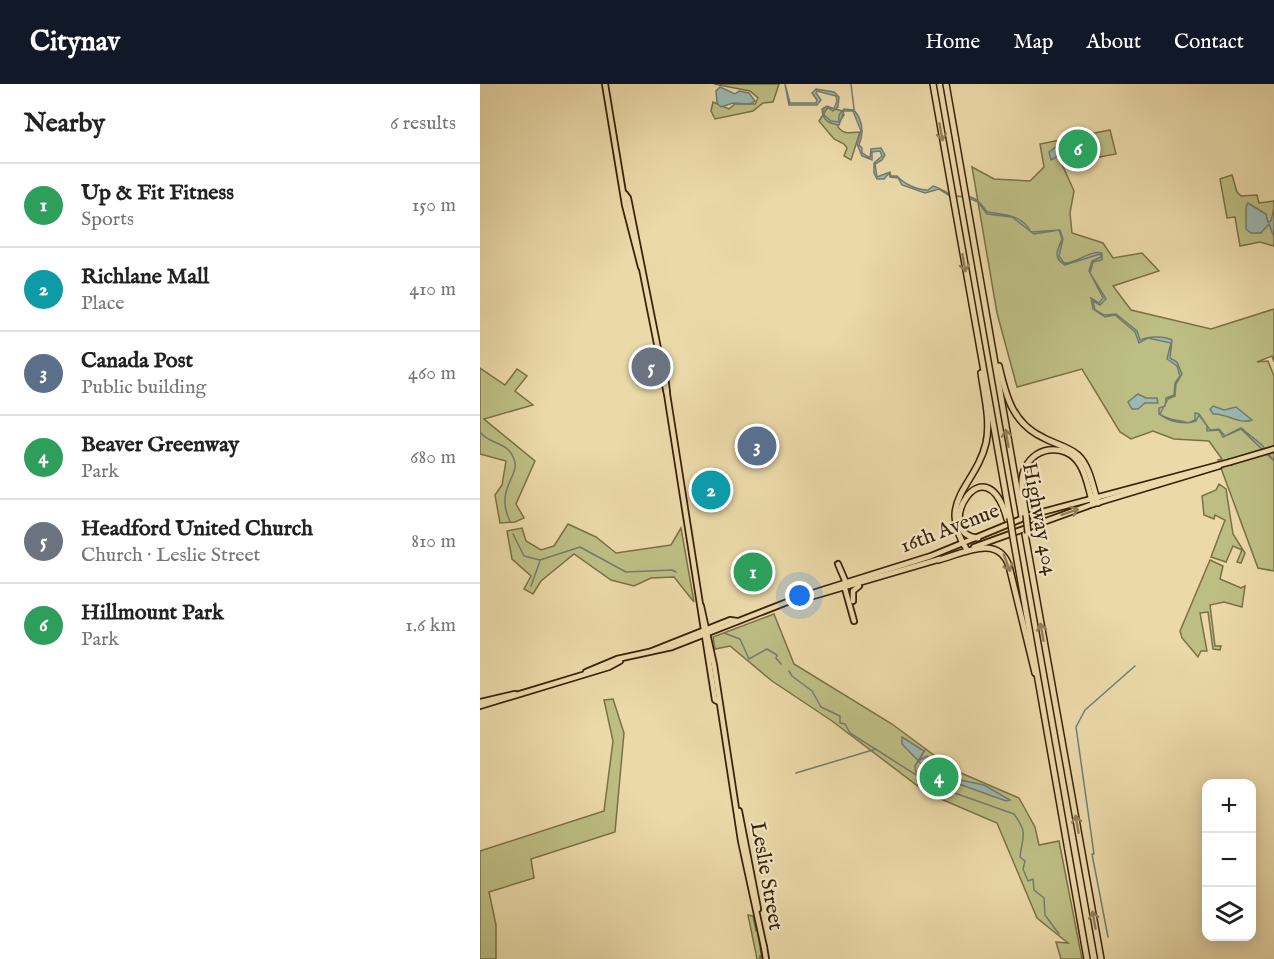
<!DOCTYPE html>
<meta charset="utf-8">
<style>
body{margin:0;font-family:"IM FELL English",serif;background:#f6f6f6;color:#222}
.controls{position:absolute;right:18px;bottom:18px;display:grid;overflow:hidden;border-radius:12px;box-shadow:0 3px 15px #0003}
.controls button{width:54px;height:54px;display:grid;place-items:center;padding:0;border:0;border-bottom:2px solid #e0e0e0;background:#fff;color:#222;font:30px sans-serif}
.you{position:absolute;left:320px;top:512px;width:21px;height:21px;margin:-15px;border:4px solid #fff;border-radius:50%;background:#1a73e8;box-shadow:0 0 0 9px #1a73e833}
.badge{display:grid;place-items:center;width:39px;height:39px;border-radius:50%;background:#111827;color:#fff;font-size:20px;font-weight:700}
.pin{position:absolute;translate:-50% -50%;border:3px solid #fff;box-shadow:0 2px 6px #0006}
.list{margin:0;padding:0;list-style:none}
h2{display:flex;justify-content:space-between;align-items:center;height:78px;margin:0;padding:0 24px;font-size:26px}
h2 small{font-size:20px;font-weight:400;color:#767676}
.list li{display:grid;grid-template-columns:39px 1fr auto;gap:18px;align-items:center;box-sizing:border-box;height:84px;padding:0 24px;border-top:2px solid #e0e0e0}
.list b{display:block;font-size:22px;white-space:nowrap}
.list p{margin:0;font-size:20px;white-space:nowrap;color:#767676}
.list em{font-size:20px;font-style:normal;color:#767676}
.icon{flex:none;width:33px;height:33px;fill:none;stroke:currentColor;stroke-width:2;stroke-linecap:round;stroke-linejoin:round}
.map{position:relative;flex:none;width:794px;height:875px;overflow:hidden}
header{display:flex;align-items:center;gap:36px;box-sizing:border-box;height:84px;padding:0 30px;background:#111827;color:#fff}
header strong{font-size:28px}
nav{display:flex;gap:33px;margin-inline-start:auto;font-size:21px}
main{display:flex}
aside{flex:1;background:#fff}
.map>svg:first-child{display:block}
.green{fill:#bdbe84;stroke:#7b7046;stroke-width:1.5}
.water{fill:#9bb8b2;stroke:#747c6e;stroke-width:1.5}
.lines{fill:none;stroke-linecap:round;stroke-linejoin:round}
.stream{stroke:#747c6e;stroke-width:1.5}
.major-casing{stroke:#392108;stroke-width:8}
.highway-casing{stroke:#392108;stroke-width:8}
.major{stroke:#ebd9a9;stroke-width:4.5}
.highway{stroke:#ebd9a9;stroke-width:5}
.highway-bridge-casing{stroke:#392108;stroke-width:8;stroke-linecap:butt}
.highway-bridge{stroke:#ebd9a9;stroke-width:5}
.oneway{stroke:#927d58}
.labels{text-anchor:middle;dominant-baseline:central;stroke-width:4.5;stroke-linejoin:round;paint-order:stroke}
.street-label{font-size:21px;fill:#392108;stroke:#f2e6c7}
</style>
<header>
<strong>Citynav</strong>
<nav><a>Home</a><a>Map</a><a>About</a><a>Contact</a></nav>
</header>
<main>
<aside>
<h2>Nearby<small>6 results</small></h2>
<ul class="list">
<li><span class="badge" style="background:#2e9e5b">1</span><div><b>Up &amp; Fit Fitness</b><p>Sports</p></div><em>150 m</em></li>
<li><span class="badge" style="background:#0f9aa8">2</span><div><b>Richlane Mall</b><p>Place</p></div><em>410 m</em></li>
<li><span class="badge" style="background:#5c6f8a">3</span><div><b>Canada Post</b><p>Public building</p></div><em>460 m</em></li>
<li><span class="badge" style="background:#2e9e5b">4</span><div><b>Beaver Greenway</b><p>Park</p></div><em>680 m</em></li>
<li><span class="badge" style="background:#6b7280">5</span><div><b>Headford United Church</b><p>Church · Leslie Street</p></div><em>810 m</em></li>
<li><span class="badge" style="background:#2e9e5b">6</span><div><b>Hillmount Park</b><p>Park</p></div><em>1.6 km</em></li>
</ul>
</aside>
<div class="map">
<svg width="794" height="875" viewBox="0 0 794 875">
<rect width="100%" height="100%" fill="#ebd9a9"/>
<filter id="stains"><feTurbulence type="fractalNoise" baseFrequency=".00333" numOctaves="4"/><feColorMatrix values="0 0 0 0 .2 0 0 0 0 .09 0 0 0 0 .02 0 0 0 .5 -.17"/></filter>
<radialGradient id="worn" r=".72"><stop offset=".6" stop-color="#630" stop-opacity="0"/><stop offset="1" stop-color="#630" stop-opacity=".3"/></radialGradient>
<!-- green -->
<g class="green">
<polygon points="234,0 299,0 293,18 283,19 273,27 235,35 231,27 233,18 249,25 255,20 275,20 278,14 270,7"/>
<path d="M348 23 362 27 364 31 357 41C362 51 370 49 380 48L371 76 364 72 367 64 364 60 354 55 339 37Z"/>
<polygon points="630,46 636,70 582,80 594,107 590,129 592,149 623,159 633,174 662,169 679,187 633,202 651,226 731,245 794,225 794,278 792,272 777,278 788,277 794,292 794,487 778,484 738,376 742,375 729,357 694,355 673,347 651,355 640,348 602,285 537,303 517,229 492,83 514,95 550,97 564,83 560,60"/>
<polygon points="752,91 757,108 761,112 777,111 779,119 794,117 794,162 780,158 760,162 755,133 747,134 740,95"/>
<polygon points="0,284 25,301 37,285 47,292 35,307 53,321 4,335 55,377 36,420 44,434 35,438 20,439 15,411 22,401 26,377 0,370"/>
<polygon points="739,400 746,405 753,450 765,469 761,479 757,478 762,466 753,462 746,478 731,473 745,436 735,431 734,435 724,431 722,412 736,406"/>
<polygon points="88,440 116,453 136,469 191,461 201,444 214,518 194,493 171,494 154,502 131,496 94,470 61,497 53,510 44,505 51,492 32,475 27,447 42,444 46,457 61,466 74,462"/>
<polygon points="730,476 743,482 740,495 761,504 765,502 762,523 744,518 730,521 735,562 741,562 740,566 733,565 728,528 720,529 727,567 721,567 718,573 702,554 700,547"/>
<polygon points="294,530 314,580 412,640 474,686 539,714 555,743 559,761 579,757 602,875 581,875 576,858 588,859 557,834 517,739 447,709 352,637 292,597 250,562 235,565 233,553"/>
<polygon points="133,615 144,649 135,748 51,775 54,794 9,808 16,841 16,875 0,875 0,767 124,727 133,657 124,616"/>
<polygon points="268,831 273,832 276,847 275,833 282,875 280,871 280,875 277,875"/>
</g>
<!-- water -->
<g class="water">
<path d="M305 0 310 19H336L337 16 332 9 336 5 354 8 359 13 358 23 353 27 347 23 344 25V31L351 37 359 38V31L364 25 374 26C383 37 384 49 379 61L382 64V69L390 74 391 65 401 64 405 71 402 76 395 80 397 93 410 88 411 92H417C424 100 437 106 448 106L453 102C460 104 464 107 470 110 487 118 490 103 507 128 523 131 542 130 551 148L580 146 583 155 579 172 584 179C597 180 608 166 622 169V176L613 178 610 189 626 215 620 221 613 217 615 226 624 231 636 230 657 247 660 256C666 253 683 251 692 256L690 274 697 278 702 290 696 300 695 312 688 315 680 330C689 337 698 335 708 339L715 336V329L719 330 730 346 739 345 745 352 761 344 782 361 794 377 761 345 743 353 739 346 727 347V342L719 331 716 337C705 341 689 338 679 330V324L685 322 686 314 694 311 695 299 700 292 697 282 687 275 691 259 668 254 659 259 655 248 635 231 625 233 613 225 611 214 619 219 623 214 609 187 612 177 621 173 620 170 585 181C571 173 579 164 582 155L579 146 554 150 532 133 507 130 498 118 486 113 470 112 459 105 445 109 422 101 418 94 410 93 409 89 404 95H397L394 89V79L402 72 400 67 392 68V76L382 72 377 60 381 47 373 27H364L359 41C350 40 342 36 342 25L347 22 354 25 357 17 356 12 337 7 336 9 341 16 337 21H309Z"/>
<polygon points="240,3 255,10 259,7 269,9 275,17 270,20 253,19 241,23 237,19 236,7"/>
<polygon points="594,60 599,61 601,65 586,68 571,76 569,68 576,63"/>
<polygon points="768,119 786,130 788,138 791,137 794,124 794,153 789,140 781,149 771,149 766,145 766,123"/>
<polygon points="658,310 666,314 677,314 678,319 665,319 658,325 652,325 648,318"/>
<path d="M733 322 744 326 756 323 772 336C759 341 747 329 733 330L730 325Z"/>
<polygon points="422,653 444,667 439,676 447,672 480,696 504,701 530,716 526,717 451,690 422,660"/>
</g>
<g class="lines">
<!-- stream -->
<g class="stream">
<polyline points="371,0 374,25"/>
<path d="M0 348C9 361 28 357 34 375 41 392 14 405 30 437"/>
<polyline points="33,450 44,472 60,476 100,463 146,488 192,486 196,488"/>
<polyline points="51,502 60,477"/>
<polyline points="244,549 260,555 269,575 287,565 297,571 296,574 301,580"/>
<path d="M309 587 312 592 332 607 341 623 360 632V639L365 640 370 649 452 701 534 730C549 751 542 752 540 773L545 777 543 785 548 797 553 795 554 806 564 814 565 831 579 850"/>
<polyline points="316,689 396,665"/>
<polyline points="436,689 435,682 445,666"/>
<polyline points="628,853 612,770 614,770 596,643 605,626 655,582"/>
</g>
<defs>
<g id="major">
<polyline points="125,0 145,121 161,183"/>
<polyline points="145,110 148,114 187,310 235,616 239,618"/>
<polyline points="178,268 183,275 187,309"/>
<polyline points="750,378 794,365"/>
<polyline points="494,463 613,420 739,382"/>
<polyline points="358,480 367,501"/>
<polyline points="364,501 374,537"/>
<polyline points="373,517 373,507 379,502"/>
<polyline points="313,518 460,475"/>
<polyline points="221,522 234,581 261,757 284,863"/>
<polyline points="172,567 250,536 257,537"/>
<polyline points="106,588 137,575 192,563 320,513 451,472 551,431 750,378"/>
<polyline points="0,618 35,610"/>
<polyline points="0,622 129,583 140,577"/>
<polyline points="259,727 278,825"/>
<polyline points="284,863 286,875"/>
</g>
<g id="highway">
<polyline points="453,0 530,434"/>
<polyline points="466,0 542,433"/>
<path d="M519 282C526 313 533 340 564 354 575 360 589 363 598 371 610 382 613 404 618 419"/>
<path d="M546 431C544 418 540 403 543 390 550 362 586 357 600 381 607 392 609 408 613 420"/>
<polyline points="545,450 621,875"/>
<polyline points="533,453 607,875"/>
<path d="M498 454C451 450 505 355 527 435"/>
<path d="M487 466C455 417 496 402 506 359 511 337 504 311 501 289"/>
<path d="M458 476C482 470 518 449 529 482L555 589"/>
</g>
</defs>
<!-- major casing -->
<use href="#major" class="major-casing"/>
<!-- highway casing -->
<use href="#highway" class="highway-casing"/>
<!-- major -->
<use href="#major" class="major"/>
<!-- highway -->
<use href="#highway" class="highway"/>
<defs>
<g id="highway-bridge">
<polyline points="546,431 548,449"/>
<polyline points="530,434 533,453"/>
</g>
</defs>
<!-- highway-bridge casing -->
<use href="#highway-bridge" class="highway-bridge-casing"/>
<!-- highway-bridge -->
<use href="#highway-bridge" class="highway-bridge"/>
</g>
<!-- one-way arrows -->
<defs><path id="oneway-shaft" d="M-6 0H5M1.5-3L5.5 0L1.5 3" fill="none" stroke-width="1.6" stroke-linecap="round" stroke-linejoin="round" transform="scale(1.5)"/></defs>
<g class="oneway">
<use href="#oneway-shaft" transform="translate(461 48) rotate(80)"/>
<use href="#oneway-shaft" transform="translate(484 179) rotate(80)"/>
<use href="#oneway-shaft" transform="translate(527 354) rotate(-100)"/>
<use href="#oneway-shaft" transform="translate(590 428) rotate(-19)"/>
<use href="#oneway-shaft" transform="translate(527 479) rotate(69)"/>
<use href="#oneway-shaft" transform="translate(562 548) rotate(-100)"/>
<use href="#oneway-shaft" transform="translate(597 740) rotate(-100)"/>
<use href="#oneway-shaft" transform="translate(614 836) rotate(-100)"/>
</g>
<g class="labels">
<!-- street labels -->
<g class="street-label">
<text transform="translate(559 435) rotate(79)">Highway 404</text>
<text transform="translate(470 445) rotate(-21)">16th Avenue</text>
<text transform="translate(286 792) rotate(80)">Leslie Street</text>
</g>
</g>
<rect width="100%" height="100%" filter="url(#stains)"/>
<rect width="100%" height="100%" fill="url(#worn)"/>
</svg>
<div class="controls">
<button>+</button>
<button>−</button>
<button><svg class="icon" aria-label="layers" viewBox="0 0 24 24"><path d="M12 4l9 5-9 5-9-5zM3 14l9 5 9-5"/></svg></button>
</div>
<div class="you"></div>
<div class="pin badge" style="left:273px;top:488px;background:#2e9e5b">1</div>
<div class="pin badge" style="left:231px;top:406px;background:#0f9aa8">2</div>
<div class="pin badge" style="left:277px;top:362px;background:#5c6f8a">3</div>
<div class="pin badge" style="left:459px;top:693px;background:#2e9e5b">4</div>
<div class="pin badge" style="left:171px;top:283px;background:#6b7280">5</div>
<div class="pin badge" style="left:598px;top:65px;background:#2e9e5b">6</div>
</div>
</main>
